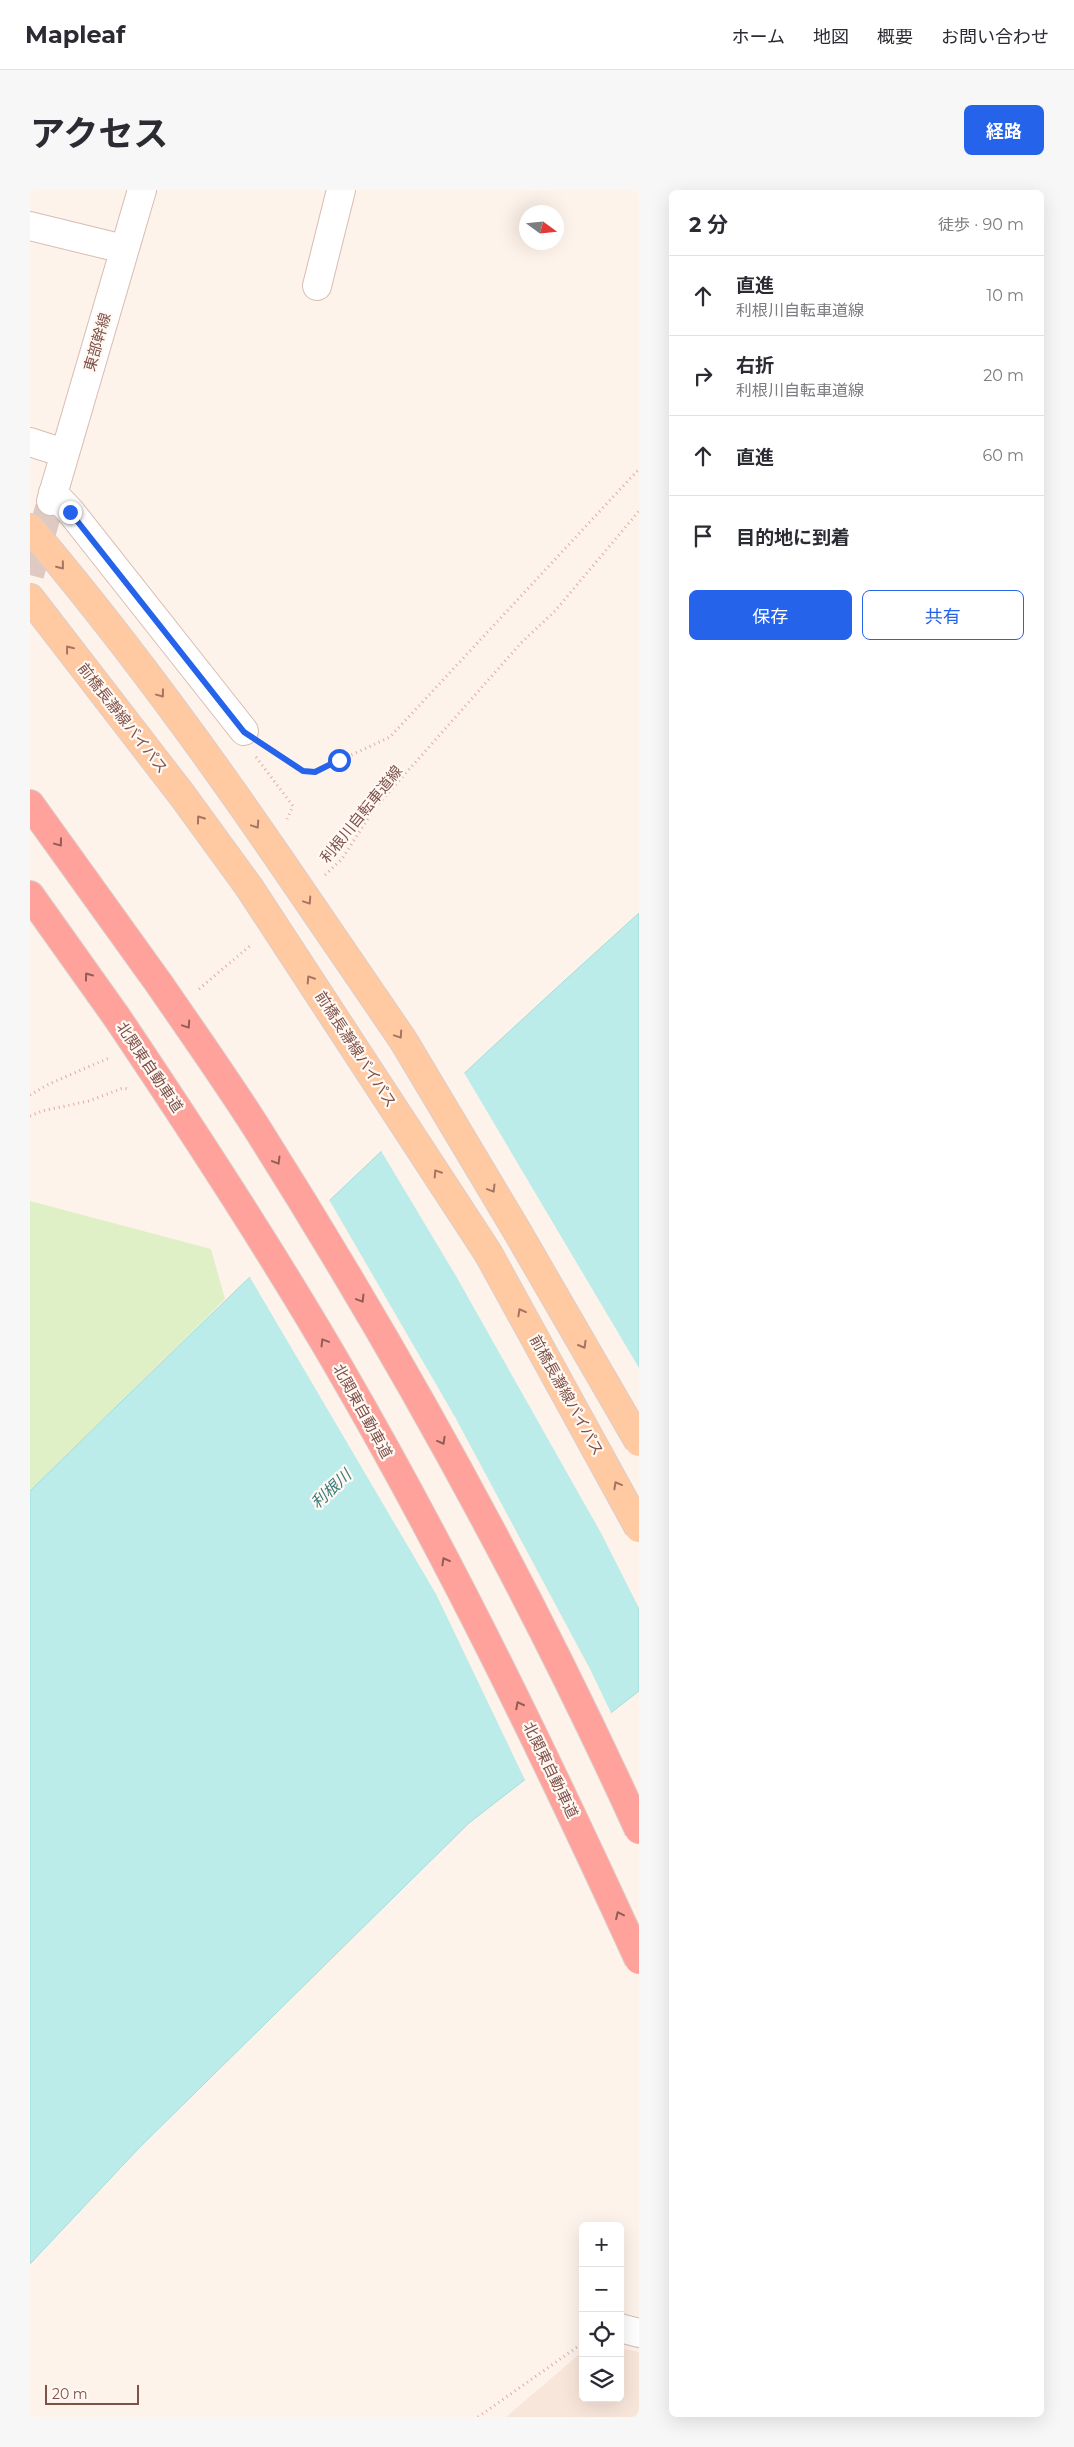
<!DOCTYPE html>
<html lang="ja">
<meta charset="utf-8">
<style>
body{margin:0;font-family:Montserrat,"Noto Sans JP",sans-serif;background:#f7f7f7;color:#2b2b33}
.controls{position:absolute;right:15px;bottom:15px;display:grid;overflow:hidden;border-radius:8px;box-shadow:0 5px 20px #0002}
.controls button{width:45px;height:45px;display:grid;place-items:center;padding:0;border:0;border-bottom:1px solid #e1e1e2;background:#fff;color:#2b2b33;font:25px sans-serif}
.compass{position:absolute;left:489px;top:15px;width:45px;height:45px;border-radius:50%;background:#fff;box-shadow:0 5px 20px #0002;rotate:105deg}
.scale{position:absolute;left:15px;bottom:12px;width:94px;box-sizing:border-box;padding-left:5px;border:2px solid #7e5149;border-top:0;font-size:14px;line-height:18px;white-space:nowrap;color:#7e5149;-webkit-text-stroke:4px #fff8f3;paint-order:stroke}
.stop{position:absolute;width:15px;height:15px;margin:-11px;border:4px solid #2563eb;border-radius:50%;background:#fff}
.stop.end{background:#2563eb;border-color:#fff;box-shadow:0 1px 5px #0008}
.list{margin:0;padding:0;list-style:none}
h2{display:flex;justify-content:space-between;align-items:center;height:65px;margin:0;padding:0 20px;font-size:21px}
h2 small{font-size:16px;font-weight:400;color:#7c7c81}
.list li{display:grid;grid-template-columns:32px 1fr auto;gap:15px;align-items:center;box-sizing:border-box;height:80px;padding:0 20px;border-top:1px solid #e1e1e2}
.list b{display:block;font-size:19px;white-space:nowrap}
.list p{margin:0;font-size:16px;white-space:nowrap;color:#7c7c81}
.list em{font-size:16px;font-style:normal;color:#7c7c81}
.actions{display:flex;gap:10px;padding:15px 20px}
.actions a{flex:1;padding:11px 0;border:1px solid #2563eb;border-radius:8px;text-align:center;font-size:18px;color:#2563eb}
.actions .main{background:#2563eb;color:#fff}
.icon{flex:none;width:28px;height:28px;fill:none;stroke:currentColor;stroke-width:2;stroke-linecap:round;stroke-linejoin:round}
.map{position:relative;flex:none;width:609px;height:2227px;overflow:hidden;border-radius:8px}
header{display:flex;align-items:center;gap:30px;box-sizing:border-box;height:70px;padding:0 25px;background:#fff;border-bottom:1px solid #e1e1e2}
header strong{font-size:24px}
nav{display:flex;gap:28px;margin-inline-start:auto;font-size:18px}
.intro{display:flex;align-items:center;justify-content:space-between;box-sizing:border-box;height:120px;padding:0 30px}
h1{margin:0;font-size:35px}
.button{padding:12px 22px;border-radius:8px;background:#2563eb;color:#fff;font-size:18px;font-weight:700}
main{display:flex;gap:30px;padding:0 30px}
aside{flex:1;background:#fff;border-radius:8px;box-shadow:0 5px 20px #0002}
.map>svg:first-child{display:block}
.residential{fill:#f9e6db}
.green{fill:#dfefc6}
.water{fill:#bbece9;stroke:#a0dfdc}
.pier{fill:#fef3ea}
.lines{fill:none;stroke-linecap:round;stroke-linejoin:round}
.minor-tunnel{stroke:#decac2;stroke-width:28;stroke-dasharray:28 14;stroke-linecap:butt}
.minor-casing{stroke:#d8bcb2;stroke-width:30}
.major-casing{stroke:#dbcecc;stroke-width:30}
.highway-casing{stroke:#dbcecc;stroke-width:30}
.path{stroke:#deaca0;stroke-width:3;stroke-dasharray:1 4;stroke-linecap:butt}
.minor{stroke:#fff;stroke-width:28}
.major{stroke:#ffc9a1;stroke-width:28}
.highway{stroke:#fea29b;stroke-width:28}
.major-bridge-casing{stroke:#dbcecc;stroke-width:30;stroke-linecap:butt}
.highway-bridge-casing{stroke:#dbcecc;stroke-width:30;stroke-linecap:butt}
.major-bridge{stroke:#ffc9a1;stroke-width:28}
.highway-bridge{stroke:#fea29b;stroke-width:28}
.oneway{stroke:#a57563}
.oneway2{stroke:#915d55}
.route{stroke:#2563eb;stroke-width:6}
.labels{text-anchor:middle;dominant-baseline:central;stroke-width:4.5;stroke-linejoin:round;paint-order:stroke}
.street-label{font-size:15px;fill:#7e5149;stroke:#fff8f3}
.water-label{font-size:16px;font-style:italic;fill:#387c7a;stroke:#fff8f3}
</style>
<header>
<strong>Mapleaf</strong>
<nav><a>ホーム</a><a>地図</a><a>概要</a><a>お問い合わせ</a></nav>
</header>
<div class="intro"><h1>アクセス</h1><a class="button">経路</a></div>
<main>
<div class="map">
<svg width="609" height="2227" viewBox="0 0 609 2227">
<rect width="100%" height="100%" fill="#fef3ea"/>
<!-- residential -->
<polygon class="residential" points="590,2158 609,2162 609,2227 476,2227 553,2161 553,2208 590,2208"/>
<!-- green -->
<polygon class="green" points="0,1011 181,1059 195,1109 0,1301"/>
<!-- water -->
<path class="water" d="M609 723V1501L439 1633 109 1958 0 2074V1301C200 1105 401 910 609 723Z"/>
<!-- pier -->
<g class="pier">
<polygon points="433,881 609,1178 609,1418 571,1343 426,1086 350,959"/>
<polygon points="298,1008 425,1227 561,1481 582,1525 496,1592 406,1404 218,1084"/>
</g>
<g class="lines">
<!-- minor-tunnel -->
<polyline class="minor-tunnel" points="0,385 21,311"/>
<defs>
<g id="minor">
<polyline points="0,36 94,59"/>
<polyline points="287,96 311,0"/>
<polyline points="0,252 34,263"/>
<polyline points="23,303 41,322 214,541"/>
<polyline points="21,311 112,0"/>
<polyline points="590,2138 609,2143"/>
</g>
<g id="major">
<path d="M0 338C90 444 172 556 250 670"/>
<polyline points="0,408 152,605 219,697"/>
</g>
<g id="highway">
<polyline points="0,614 130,795"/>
<polyline points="0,705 86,826"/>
</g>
</defs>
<!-- minor casing -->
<use href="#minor" class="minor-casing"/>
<!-- major casing -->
<use href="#major" class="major-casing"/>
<!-- highway casing -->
<use href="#highway" class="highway-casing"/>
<!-- path -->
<g class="path">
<polyline points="237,558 273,581 285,582 360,547 609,279"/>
<polyline points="226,567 263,616 257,629"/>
<polyline points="295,685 312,669 344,619 492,452 525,421 609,321"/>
<polyline points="169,799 221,755"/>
<polyline points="0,905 19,894 79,868"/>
<polyline points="0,926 12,921 59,911 93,898 98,899"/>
<polyline points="448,2227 553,2153"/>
</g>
<!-- minor -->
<use href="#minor" class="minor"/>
<!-- major -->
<use href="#major" class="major"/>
<!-- highway -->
<use href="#highway" class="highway"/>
<defs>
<g id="major-bridge">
<polyline points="250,670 373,850 487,1041 609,1252"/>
<polyline points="219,697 458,1063 609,1338"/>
</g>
<g id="highway-bridge">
<path d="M130 795C163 843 197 891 228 940 370 1165 499 1398 609 1640"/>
<path d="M86 826C164 942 240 1058 310 1179 421 1370 517 1569 609 1770"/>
</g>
</defs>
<!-- major-bridge casing -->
<use href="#major-bridge" class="major-bridge-casing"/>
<!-- highway-bridge casing -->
<use href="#highway-bridge" class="highway-bridge-casing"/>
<!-- major-bridge -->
<use href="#major-bridge" class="major-bridge"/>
<!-- highway-bridge -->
<use href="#highway-bridge" class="highway-bridge"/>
</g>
<!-- one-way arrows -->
<defs><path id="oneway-chevron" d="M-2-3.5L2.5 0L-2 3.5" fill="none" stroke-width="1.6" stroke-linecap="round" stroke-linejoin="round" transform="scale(1.25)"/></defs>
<g class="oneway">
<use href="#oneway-chevron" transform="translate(31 376) rotate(51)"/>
<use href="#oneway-chevron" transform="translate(39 459) rotate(-128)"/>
<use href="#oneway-chevron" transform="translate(131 504) rotate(53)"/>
<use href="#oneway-chevron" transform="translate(170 629) rotate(-126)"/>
<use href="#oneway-chevron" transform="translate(226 635) rotate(56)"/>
<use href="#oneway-chevron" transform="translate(278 711) rotate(56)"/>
<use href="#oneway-chevron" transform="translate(280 789) rotate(-123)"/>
<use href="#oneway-chevron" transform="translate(369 845) rotate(56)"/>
<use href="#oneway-chevron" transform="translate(407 983) rotate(-123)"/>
<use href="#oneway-chevron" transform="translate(462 999) rotate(59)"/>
<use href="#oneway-chevron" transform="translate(491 1122) rotate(-119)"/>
<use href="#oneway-chevron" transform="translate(553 1155) rotate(60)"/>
<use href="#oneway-chevron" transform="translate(587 1295) rotate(-119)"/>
</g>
<g class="oneway2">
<use href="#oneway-chevron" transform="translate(29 653) rotate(53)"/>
<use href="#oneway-chevron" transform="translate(58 786) rotate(-126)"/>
<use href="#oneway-chevron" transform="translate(157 835) rotate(56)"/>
<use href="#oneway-chevron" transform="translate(247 971) rotate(59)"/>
<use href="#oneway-chevron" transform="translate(331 1109) rotate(59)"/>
<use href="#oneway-chevron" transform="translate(294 1152) rotate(-121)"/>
<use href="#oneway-chevron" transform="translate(412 1251) rotate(61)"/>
<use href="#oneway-chevron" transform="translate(415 1371) rotate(-119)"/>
<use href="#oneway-chevron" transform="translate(489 1515) rotate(-117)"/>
<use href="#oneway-chevron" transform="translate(589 1725) rotate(-115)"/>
</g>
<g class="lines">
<!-- route -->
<polyline class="route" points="40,322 214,542 273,581 285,582 309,570"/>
</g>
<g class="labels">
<!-- street labels -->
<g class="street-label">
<text transform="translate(67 152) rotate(-74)">東部幹線</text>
<text transform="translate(93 528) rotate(52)">前橋長瀞線バイパス</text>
<text transform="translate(331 624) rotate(-51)">利根川自転車道線</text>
<text transform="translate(326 859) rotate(57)">前橋長瀞線バイパス</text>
<text transform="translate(120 877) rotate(56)">北関東自動車道</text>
<text transform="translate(537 1205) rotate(61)">前橋長瀞線バイパス</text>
<text transform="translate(333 1221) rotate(61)">北関東自動車道</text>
<text transform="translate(521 1580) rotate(64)">北関東自動車道</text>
</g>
<!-- water labels -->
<g class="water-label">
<text transform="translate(301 1299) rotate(-43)">利根川</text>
</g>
</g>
</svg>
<div class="controls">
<button>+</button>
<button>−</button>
<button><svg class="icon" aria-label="locate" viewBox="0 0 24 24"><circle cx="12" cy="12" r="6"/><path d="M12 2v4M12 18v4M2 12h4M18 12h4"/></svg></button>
<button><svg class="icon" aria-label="layers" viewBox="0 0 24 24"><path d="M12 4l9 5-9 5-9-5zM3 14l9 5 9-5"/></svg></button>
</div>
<svg class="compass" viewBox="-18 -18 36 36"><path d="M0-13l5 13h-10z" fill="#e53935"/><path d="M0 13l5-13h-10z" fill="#7c7c81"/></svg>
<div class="scale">20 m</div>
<div class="stop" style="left:309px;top:570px"></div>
<div class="stop end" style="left:40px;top:322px"></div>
</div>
<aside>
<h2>2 分<small>徒歩 · 90 m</small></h2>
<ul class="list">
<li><svg class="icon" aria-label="ahead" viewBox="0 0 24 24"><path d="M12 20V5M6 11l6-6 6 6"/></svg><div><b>直進</b><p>利根川自転車道線</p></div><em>10 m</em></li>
<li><svg class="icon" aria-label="right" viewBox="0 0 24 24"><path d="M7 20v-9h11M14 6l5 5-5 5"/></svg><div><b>右折</b><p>利根川自転車道線</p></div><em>20 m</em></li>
<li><svg class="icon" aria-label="ahead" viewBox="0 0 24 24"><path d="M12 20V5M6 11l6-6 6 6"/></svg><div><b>直進</b></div><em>60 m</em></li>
<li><svg class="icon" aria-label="arrive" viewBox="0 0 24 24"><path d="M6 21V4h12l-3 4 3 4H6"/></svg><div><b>目的地に到着</b></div></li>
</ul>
<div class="actions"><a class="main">保存</a><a>共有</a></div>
</aside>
</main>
